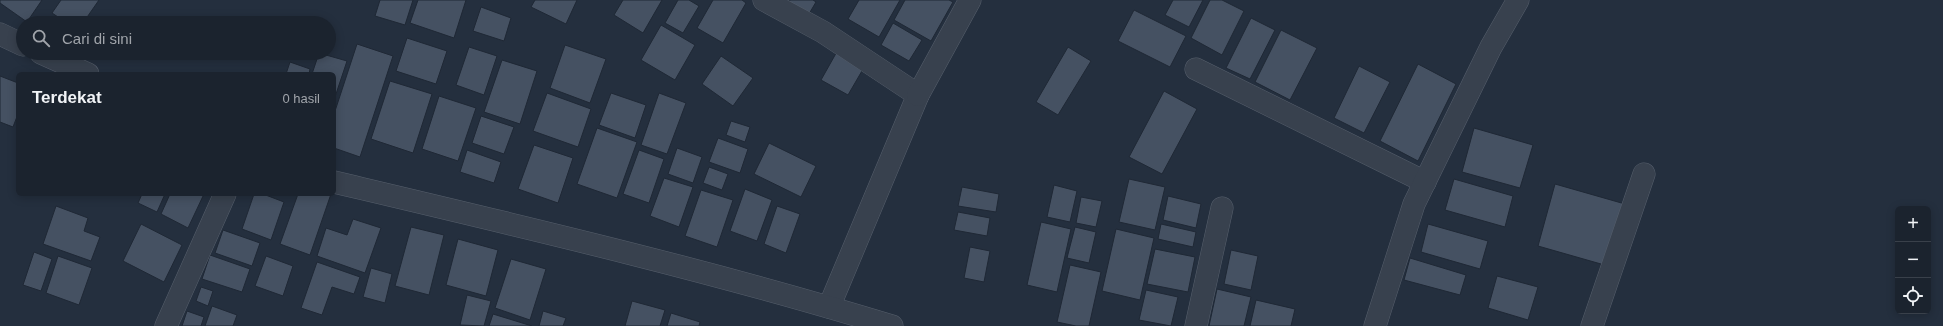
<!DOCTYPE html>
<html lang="id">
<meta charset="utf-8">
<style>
body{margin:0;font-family:Arial,sans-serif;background:#282f3a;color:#f1f3f6}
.controls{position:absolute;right:12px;bottom:12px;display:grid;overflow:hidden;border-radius:6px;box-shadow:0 2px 10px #0003}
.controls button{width:36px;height:36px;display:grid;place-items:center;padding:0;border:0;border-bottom:1px solid #39404a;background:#1b232e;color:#f1f3f6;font:20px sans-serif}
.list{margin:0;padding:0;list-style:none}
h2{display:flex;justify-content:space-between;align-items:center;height:52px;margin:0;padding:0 16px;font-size:17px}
h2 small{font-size:13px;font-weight:400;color:#a0a4aa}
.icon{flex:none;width:22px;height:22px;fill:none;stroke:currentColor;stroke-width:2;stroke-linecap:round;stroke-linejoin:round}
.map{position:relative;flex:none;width:1943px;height:326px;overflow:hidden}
.search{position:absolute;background:#1b232e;box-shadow:0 2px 10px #0003;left:16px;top:16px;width:320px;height:44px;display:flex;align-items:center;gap:10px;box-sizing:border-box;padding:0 14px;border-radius:22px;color:#a0a4aa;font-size:15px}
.panel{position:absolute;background:#1b232e;box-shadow:0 2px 10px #0003;left:16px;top:72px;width:320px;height:124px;border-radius:6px}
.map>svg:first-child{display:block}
.building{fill:#455162;stroke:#1f2835}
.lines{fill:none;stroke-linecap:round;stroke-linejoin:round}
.street-casing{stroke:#565f6c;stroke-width:23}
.street{stroke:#38414e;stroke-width:22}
</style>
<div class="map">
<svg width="1943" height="326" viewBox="0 0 1943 326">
<rect width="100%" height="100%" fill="#242f3e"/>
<!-- building -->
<g class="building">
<polygon points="0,0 42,0 27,22 0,3"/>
<polygon points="61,0 99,0 83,23 67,23 52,13"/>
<polygon points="380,0 413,0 405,25 375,16"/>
<polygon points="418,0 466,0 454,38 410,23"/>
<polygon points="535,0 577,0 566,24 531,7"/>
<polygon points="623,0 662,0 643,33 614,15"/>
<polygon points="678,0 689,0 699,6 683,33 665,23"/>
<polygon points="713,0 742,0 746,3 723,43 697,28"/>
<polygon points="790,0 813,0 816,2 806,19 786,7"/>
<polygon points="859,0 900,0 879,37 848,19"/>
<polygon points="905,0 949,0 953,2 931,41 894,20"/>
<polygon points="1173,0 1203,0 1189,27 1165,15"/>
<polygon points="1210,0 1222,0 1244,11 1222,55 1191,38"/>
<polygon points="481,7 511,18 504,41 473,31"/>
<polygon points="1134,10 1186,36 1170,67 1118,41"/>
<polygon points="1251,18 1275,30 1250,79 1226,68"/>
<polygon points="893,23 922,40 909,61 881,45"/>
<polygon points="661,25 695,45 675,80 641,60"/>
<polygon points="1281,30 1317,48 1290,100 1255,82"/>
<polygon points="407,38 447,51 436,84 396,71"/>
<polygon points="357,44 393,56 360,157 334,148 334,114"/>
<polygon points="565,45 606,59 590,103 550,88"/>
<polygon points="469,47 497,56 484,95 456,85"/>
<polygon points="1068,47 1091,61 1058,115 1036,102"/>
<polygon points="839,48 866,64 848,95 821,80"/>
<polygon points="319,53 347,61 334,100 334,74 312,74"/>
<polygon points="721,56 753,78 733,106 702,84"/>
<polygon points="502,60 537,71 520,124 484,112"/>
<polygon points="290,62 310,69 309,74 286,74"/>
<polygon points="1418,64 1456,84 1418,161 1380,141"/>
<polygon points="1359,66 1390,82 1364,133 1334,118"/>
<polygon points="0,76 18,83 18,114 13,127 0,122"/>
<polygon points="390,81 432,94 413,153 371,139"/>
<polygon points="1164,91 1197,109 1162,174 1129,157"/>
<polygon points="547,93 591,109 578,147 533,131"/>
<polygon points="611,93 646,105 635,138 599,125"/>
<polygon points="659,93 686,103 667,154 641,145"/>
<polygon points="439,96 476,108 458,161 422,149"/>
<polygon points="481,116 514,127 504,154 472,143"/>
<polygon points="731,121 750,127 745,142 726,135"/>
<polygon points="597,128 637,142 617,198 577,184"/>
<polygon points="1474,128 1533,145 1520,188 1462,172"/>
<polygon points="718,138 748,149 740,173 709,162"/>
<polygon points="769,143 816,166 801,197 754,174"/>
<polygon points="534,145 573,158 558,203 518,189"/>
<polygon points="677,148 702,157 693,183 668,174"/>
<polygon points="467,150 501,162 494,183 460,172"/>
<polygon points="639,150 664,159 649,203 623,194"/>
<polygon points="709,167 728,174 722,190 703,183"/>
<polygon points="664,178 693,187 679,227 650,216"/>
<polygon points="1129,179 1165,187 1155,230 1119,222"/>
<polygon points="1454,179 1513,196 1505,227 1445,210"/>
<polygon points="1555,184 1625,204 1608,266 1538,246"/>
<polygon points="1054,185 1077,191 1070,222 1047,217"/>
<polygon points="962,187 999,194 996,212 958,206"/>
<polygon points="745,189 772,200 757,241 730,231"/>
<polygon points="701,190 733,200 717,247 685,236"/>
<polygon points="142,194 165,194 157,212 138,203"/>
<polygon points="170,194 204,194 188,228 161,214"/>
<polygon points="254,194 263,194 284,202 271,240 242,229"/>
<polygon points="298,194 331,194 310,255 280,244"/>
<polygon points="1168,196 1201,204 1196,228 1163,220"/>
<polygon points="1081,197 1102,201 1096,227 1076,223"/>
<polygon points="56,206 88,218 84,231 100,237 91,261 43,244"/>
<polygon points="777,206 800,214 786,253 764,244"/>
<polygon points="958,212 990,218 987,236 954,230"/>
<polygon points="353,219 381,228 365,273 317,256 326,228 347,235"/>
<polygon points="1041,222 1071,229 1057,292 1027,285"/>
<polygon points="141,224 182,245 164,282 123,261"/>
<polygon points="1161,224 1196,232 1193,247 1158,239"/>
<polygon points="1428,224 1488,241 1480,269 1421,252"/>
<polygon points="411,227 444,235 429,295 395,286"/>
<polygon points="1075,227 1096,232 1089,263 1067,258"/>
<polygon points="1116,229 1154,238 1140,300 1102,291"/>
<polygon points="223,230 260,243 252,266 215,253"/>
<polygon points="458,239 498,250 486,296 446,285"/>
<polygon points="970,247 990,251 984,282 964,278"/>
<polygon points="1155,249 1195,257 1188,292 1147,284"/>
<polygon points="1231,250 1258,256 1251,290 1224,284"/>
<polygon points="34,252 52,259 41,291 23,285"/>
<polygon points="210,255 250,269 242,292 202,279"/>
<polygon points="58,256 92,268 79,305 46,293"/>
<polygon points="266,256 293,266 283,296 255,286"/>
<polygon points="1410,258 1466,275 1460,295 1404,280"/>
<polygon points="511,259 546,269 530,320 495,308"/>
<polygon points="317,262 360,277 354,294 332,287 322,315 301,308"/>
<polygon points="1070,265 1101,272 1089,326 1076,326 1057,322"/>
<polygon points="371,268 392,274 385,303 363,297"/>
<polygon points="1497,276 1538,287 1528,320 1488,308"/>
<polygon points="201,287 213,291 208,306 196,301"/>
<polygon points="1217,289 1251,297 1244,326 1209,326"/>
<polygon points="1146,290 1178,297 1171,326 1139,320"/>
<polygon points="467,295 491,301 484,326 460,325"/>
<polygon points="1256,300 1295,309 1291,326 1250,326"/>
<polygon points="632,301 665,310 660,326 625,326"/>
<polygon points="212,306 237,315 233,326 205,326"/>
<polygon points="187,311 204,317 201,326 182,326"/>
<polygon points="543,311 566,318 563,326 539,326"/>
<polygon points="671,313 700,322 699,326 667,326"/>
<polygon points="493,314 532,326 489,326"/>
</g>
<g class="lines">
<defs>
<g id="street">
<polyline points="764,0 823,32 918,95 829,307"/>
<polyline points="0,34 23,45"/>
<polyline points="41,53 88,74"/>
<polyline points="1196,69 1425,182"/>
<polyline points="918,95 970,0"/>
<path d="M334 182C520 226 709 270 892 326"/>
<polyline points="166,326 225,194"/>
<polyline points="1196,326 1222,208"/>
<polyline points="1375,326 1414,204 1491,47 1518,0"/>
<polyline points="1592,326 1644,174"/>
</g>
</defs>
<!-- street casing -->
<use href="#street" class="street-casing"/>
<!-- street -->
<use href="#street" class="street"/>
</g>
</svg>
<div class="controls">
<button>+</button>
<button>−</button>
<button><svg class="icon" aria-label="locate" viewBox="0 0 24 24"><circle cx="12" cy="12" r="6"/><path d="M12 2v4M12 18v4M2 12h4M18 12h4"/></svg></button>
</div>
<div class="search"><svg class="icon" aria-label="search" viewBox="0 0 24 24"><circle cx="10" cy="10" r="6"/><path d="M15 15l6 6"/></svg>Cari di sini</div>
<section class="panel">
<h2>Terdekat<small>0 hasil</small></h2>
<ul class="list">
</ul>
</section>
</div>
